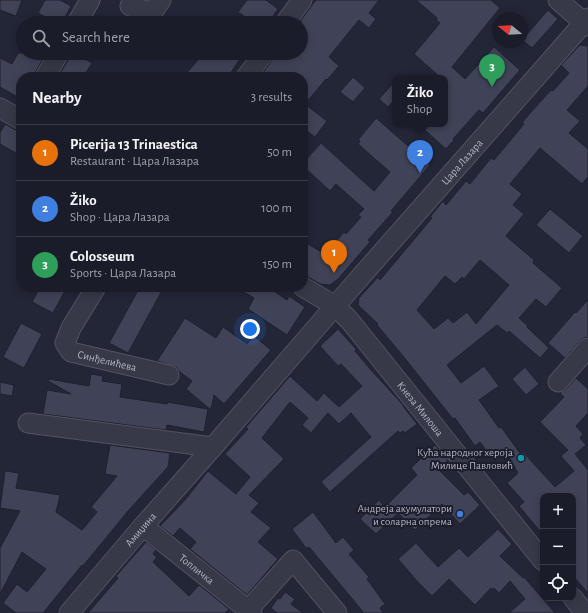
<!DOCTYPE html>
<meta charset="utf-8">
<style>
body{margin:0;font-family:"Alegreya Sans",sans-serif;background:#272935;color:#f1f3f6}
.controls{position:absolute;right:12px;bottom:12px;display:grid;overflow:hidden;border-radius:8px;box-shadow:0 2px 10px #0003}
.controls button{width:36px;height:36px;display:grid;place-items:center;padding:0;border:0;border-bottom:1px solid #383a46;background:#1a1c29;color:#f1f3f6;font:20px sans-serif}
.compass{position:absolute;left:492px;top:12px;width:36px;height:36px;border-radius:50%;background:#1a1c29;box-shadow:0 2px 10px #0003;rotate:288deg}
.you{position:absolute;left:250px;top:329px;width:14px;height:14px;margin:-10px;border:3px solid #fff;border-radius:50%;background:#1a73e8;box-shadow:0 0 0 6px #1a73e833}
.badge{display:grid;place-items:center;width:26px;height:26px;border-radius:50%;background:#bca0f2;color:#fff;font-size:13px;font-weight:700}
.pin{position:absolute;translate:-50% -33px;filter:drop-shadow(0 1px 2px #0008)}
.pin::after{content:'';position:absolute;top:21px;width:14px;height:12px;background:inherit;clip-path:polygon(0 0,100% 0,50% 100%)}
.popup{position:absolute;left:392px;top:75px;width:56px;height:52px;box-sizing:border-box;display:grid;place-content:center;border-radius:8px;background:#1a1c29;filter:drop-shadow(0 1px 3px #0005);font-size:13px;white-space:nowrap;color:#9fa1a8}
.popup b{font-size:15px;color:#f1f3f6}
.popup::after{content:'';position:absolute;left:50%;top:100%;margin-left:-8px;border:8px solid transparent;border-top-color:#1a1c29}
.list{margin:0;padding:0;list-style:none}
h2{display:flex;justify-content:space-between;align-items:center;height:52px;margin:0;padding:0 16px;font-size:17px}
h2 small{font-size:13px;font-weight:400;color:#9fa1a8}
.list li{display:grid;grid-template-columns:26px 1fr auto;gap:12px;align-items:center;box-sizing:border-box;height:56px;padding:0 16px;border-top:1px solid #383a46}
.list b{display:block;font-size:15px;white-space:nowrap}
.list p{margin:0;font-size:13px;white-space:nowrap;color:#9fa1a8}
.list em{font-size:13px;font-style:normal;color:#9fa1a8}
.icon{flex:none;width:22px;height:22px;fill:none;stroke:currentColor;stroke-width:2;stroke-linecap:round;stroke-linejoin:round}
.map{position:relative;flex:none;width:588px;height:613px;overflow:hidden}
.search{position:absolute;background:#1a1c29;box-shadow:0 2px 10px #0003;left:16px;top:16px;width:292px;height:44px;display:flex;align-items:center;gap:10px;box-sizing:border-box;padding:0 14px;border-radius:22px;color:#9fa1a8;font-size:15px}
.panel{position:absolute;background:#1a1c29;box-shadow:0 2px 10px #0003;left:16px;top:72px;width:292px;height:220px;border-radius:16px}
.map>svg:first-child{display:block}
.building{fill:#404357;stroke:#1e202e;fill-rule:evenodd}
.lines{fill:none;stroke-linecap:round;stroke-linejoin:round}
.minor-casing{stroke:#515362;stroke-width:21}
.minor{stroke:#373948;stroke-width:19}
.culture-dot{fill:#0f9aa8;stroke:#1c1e2c;stroke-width:1.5}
.shop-dot{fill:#3f7fe0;stroke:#1c1e2c;stroke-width:1.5}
.labels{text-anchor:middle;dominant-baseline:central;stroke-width:4;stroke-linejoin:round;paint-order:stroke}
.street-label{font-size:11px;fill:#b1b3c4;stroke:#1c1e2c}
.poi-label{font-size:11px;fill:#b1b3c4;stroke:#1c1e2c;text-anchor:end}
</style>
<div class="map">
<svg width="588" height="613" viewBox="0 0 588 613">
<rect width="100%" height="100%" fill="#232637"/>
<!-- building -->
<g class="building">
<polygon points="0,0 22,0 16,16 0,10"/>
<polygon points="45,0 60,0 71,6 62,23 57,23 38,13"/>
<polygon points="247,0 266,0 278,9 268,23 254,23 238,12"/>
<polygon points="316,0 379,0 369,13 376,19 369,28 359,20 349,32 329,57 339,66 327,80 326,79 305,104 327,121 315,137 303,128 303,77 260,77 277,53 301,53 301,20"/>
<polygon points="416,0 491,0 500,8 452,67 465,79 494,47 520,70 483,113 479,110 453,139 454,140 446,149 418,124 445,124 445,78 441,78 414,54 440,23 436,20 437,18"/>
<polygon points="548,10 558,19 532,48 522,40"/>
<path d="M580 45 588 46V86L567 110 580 121 569 133 588 149V177L582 184 540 148 510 184 522 194 513 205 524 214 506 236 534 260 533 263 562 288 546 307 536 299 519 318 528 326 527 327 549 348 540 358 509 331 507 333 497 325 447 365 461 383 484 366 499 386 479 400 499 428 501 427 520 453 523 452 555 487 574 471 561 456 568 450 540 422 564 397 560 393 566 389 576 378 588 389V413L576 426 583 434 580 438 586 445 575 454 588 470V593L573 576V496H543V535L519 506 524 502 507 483 518 473 506 452 494 461 480 442 475 446 455 418 453 419 403 356 377 325 378 324 358 305 359 298 378 277 380 280 432 218 430 217 443 201 446 205 466 181 470 184 491 158 494 160 524 124 522 123 531 112 551 90 553 91 569 73 561 65ZM480 260 509 285 476 324 467 312 453 323 448 318 434 329 417 310 445 276 455 284 462 277 464 279Z"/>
<polygon points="18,53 46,53 36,71 34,77 21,77 21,99 0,87 0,58 12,64"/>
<polygon points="72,53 75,53 92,63 84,76 85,77 58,77"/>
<polygon points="204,53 244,53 228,77 183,77"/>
<polygon points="353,77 365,88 353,102 340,92"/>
<polygon points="395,81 395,99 388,107 379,99"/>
<polygon points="376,118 430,165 391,211 393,212 368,240 370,242 338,279 330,285 320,284 303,274 303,241 325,254 344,232 346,234 361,217 358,215 364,209 336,184 330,191 303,166 303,163 321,143 374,191 390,172 358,144 360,141 358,140"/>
<polygon points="5,124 21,133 21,156 0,144 0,133"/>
<polygon points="550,209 583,236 569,253 536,225"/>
<polygon points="40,287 67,287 53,313 32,302"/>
<polygon points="140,287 164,287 128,353 109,343"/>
<polygon points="235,287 268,287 287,300 289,296 305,307 287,335 248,309 254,298"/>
<polygon points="588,300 588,337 584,338 580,341 565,358 548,343 575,312 576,313"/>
<polygon points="185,318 216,338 223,327 247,344 254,336 271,350 224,404 214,395 211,410 186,389 192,381 180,372 176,367 157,361"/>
<polygon points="21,323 42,334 24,368 3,357"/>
<polygon points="338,329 356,349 355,351 371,370 404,406 403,406 417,424 405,433 403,431 400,433 398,431 330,492 321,482 371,437 351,413 339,424 328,413 311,433 302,425 308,418 290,402 262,438 284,459 249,495 259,503 251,512 271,528 258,542 278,559 247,595 190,549 196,542 180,528 173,536 160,526 185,500 208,471 236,494 250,477 225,454 248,429 246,427 290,376 317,401 324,393 339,407 362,386 341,364 338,366 320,346"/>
<polygon points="525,367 539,384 526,395 512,379"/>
<polygon points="91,374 103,376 102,381 122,384 120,397 167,404 167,402 208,409 204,432 167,425 166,430 43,414 47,390 71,394 48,381 49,379 89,386"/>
<polygon points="0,382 14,385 12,396 0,394"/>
<polygon points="110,445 170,453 168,467 128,511 83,566 82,565 43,613 16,613 3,603 17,584 27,592 46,569 22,552 0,594 0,548 20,511 0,508 5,471 19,473 16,488 60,495 56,512 82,530 97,512 91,507 117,476 105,474"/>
<polygon points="435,445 448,460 439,470 464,495 468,492 480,505 460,524 442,504 415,530 398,513 376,534 360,519 379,500 385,507 417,475 411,468"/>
<polygon points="313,512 336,543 343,537 354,550 349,554 369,577 367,579 385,604 380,608 383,613 364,613 309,547 306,548 292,529"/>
<polygon points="498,529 512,544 500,556 523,578 524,577 555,613 509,613 525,599 510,581 499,593 494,588 492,590 491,588 475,605 449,579 432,596 417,581 398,559 416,543 438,567 459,548 468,557"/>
<polygon points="146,542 156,550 153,554 157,557 153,562 189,596 199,585 229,609 225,613 88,613 118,578 116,576"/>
<polygon points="285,592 295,599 291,604 303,613 277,613 271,608 278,598 280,599"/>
</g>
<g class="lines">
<defs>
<g id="minor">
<polyline points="558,0 588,26"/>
<polyline points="130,6 152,13 161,0"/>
<polyline points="77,23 90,0"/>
<polyline points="285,23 302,0"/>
<polyline points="45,77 59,53"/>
<polyline points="246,77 264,53"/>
<polyline points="0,108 21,120"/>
<path id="s1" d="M96 287 71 328 65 343 71 352 169 375"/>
<path id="s2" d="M303 287 335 306 350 321 543 561"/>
<polyline points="558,382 588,348"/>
<polyline points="28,423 213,447"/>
<path id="s3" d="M143 526 252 613"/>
<polyline points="573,598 585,613"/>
<polyline points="248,610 293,560 337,613"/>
<path id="s4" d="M69 613 143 526 213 447 335 306 588 18"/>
</g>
</defs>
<!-- minor casing -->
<use href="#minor" class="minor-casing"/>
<!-- minor -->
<use href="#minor" class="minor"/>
</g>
<!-- markers -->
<circle class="culture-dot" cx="521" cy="458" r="4"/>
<circle class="shop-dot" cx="460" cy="514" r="4"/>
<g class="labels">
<!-- street labels -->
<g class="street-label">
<text stroke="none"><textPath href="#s4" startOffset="598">Цара Лазара</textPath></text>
<text stroke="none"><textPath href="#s1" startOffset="112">Синђелићева</textPath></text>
<text stroke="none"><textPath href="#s2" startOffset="171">Кнеза Милоша</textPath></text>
<text stroke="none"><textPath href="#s4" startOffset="110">Амиџина</textPath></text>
<text stroke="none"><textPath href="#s3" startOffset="69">Топличка</textPath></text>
</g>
<!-- poi labels -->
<g class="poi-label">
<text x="513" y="452">Кућа народног хероја<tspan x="513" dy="13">Милице Павловић</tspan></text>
<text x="452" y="508">Андреја акумулатори<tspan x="452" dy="13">и соларна опрема</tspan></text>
</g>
</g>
</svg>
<div class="controls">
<button>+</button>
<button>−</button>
<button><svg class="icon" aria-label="locate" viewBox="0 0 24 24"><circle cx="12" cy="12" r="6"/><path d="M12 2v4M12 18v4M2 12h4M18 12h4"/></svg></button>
</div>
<svg class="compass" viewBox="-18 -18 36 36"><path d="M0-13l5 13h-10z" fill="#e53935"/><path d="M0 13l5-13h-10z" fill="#9fa1a8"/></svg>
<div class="you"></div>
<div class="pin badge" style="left:334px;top:273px;background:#e8710a">1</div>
<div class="pin badge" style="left:420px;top:173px;background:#3f7fe0">2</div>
<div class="popup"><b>Žiko</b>Shop</div>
<div class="pin badge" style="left:492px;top:87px;background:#2e9e5b">3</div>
<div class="search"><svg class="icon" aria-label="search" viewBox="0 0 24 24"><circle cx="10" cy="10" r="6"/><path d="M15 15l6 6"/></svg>Search here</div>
<section class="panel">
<h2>Nearby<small>3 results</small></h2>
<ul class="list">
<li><span class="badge" style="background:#e8710a">1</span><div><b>Picerija 13 Trinaestica</b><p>Restaurant · Цара Лазара</p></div><em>50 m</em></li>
<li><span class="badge" style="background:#3f7fe0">2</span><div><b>Žiko</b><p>Shop · Цара Лазара</p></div><em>100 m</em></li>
<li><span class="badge" style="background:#2e9e5b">3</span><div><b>Colosseum</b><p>Sports · Цара Лазара</p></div><em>150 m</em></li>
</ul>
</section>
</div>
